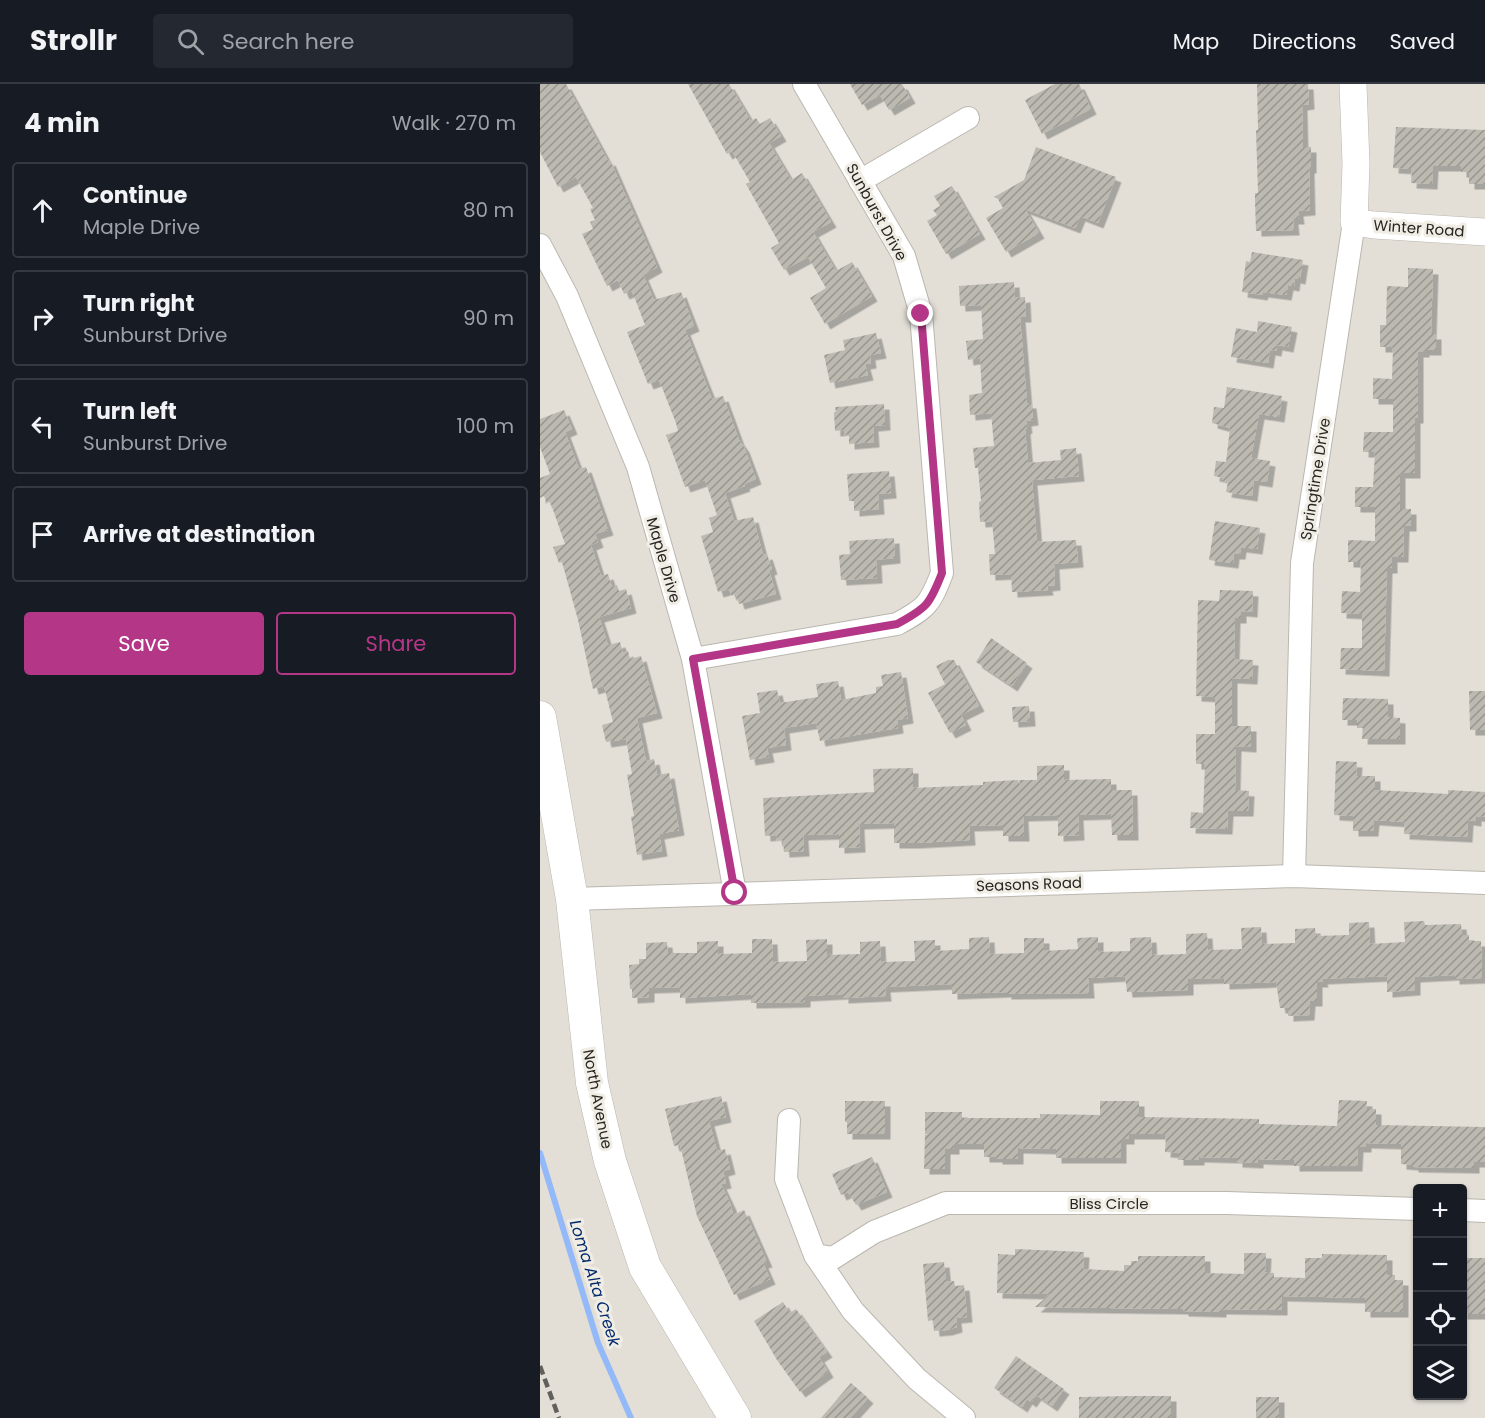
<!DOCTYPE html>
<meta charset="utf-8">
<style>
body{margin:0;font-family:Poppins,sans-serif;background:#242831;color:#f1f3f6}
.controls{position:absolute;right:18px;bottom:18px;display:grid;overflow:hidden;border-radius:6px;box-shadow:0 2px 4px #0004}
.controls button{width:54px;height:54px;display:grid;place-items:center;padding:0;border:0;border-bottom:2px solid #363941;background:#171b24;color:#f1f3f6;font:30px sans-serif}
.stop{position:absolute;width:18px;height:18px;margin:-14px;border:4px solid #b43787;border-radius:50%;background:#fff}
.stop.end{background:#b43787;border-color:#fff;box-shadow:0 2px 6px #0008}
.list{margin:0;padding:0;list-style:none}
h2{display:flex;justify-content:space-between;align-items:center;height:78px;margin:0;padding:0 24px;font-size:26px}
h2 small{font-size:20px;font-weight:400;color:#9ea1a6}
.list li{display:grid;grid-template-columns:39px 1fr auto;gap:18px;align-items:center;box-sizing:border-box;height:96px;margin:0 12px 12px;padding:0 12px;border:2px solid #363941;border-radius:6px}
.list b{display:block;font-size:22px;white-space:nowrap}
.list p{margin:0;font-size:20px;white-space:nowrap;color:#9ea1a6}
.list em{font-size:20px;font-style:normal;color:#9ea1a6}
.actions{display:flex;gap:12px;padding:18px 24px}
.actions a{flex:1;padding:14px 0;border:2px solid #b43787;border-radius:6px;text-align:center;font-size:21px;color:#b43787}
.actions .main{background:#b43787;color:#fff}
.icon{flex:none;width:33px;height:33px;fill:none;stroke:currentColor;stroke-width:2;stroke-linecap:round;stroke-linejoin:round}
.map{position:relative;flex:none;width:945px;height:1334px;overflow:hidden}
header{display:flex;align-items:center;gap:36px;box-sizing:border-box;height:84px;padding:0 30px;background:#171b24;border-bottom:2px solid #363941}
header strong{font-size:28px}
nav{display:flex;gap:33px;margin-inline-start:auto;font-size:21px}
.search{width:420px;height:54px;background:#242831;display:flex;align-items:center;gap:15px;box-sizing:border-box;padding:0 21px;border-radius:6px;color:#9ea1a6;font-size:22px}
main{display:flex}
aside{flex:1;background:#171b24}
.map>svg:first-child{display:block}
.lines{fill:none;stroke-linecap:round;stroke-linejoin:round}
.stream{stroke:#94b9f8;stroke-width:6}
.building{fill:url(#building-hatch);filter:url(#shadow)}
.minor-casing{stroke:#bab7af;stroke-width:24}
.tertiary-casing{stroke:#bab7af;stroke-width:28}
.secondary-casing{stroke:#bab7af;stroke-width:33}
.minor{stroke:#fff;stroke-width:22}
.tertiary{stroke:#fff;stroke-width:27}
.secondary{stroke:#fff;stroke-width:32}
.rail{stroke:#62605c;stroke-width:4.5;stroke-dasharray:9 4.5;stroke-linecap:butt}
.route{stroke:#b43787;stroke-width:8}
.labels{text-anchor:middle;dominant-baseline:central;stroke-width:6;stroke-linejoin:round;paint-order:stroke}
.street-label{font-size:15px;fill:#272623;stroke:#f0ede4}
.water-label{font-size:16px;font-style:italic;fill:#02296b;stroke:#f0ede4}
</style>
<header>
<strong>Strollr</strong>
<div class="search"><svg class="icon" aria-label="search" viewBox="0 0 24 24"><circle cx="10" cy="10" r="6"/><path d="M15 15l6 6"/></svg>Search here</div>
<nav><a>Map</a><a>Directions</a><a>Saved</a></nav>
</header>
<main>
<aside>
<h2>4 min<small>Walk · 270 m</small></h2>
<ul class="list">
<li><svg class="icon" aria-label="ahead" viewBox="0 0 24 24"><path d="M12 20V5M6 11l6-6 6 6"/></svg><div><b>Continue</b><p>Maple Drive</p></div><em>80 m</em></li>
<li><svg class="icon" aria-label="right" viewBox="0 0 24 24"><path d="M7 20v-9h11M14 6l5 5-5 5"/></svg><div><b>Turn right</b><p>Sunburst Drive</p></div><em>90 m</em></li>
<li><svg class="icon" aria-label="left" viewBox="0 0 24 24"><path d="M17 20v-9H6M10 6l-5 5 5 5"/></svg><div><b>Turn left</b><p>Sunburst Drive</p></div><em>100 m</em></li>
<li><svg class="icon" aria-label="arrive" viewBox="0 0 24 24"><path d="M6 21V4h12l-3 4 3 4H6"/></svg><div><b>Arrive at destination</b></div></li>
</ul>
<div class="actions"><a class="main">Save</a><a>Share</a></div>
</aside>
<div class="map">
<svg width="945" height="1334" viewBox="0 0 945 1334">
<defs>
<pattern id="building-hatch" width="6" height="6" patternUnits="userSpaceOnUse" patternTransform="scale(1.5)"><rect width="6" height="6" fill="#bcb9b1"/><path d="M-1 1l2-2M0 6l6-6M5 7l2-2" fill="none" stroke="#999690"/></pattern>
<filter id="shadow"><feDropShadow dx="5.5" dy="5.5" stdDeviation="0" flood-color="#0004"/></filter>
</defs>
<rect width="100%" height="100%" fill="#e3dfd7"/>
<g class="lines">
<!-- stream -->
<polyline class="stream" points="0,1069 58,1259 91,1334"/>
</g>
<!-- building -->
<g class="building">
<polygon points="0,0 26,0 68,77 70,76 117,183 103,191 114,216 141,208 154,242 145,246 172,315 183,312 199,356 204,363 216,395 204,400 205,402 185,409 194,437 213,433 223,471 227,470 232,485 229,486 236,510 199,520 196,510 191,511 189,505 178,508 161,452 173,448 169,434 177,431 165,396 145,403 126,351 138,347 136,339 119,296 108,300 87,248 105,241 92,207 84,210 78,196 67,202 42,150 53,145 50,138 55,136 50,125 53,124 36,93 18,103 0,68"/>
<polygon points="148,0 189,0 211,37 216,34 220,40 230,34 241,52 229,59 251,96 262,89 291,138 273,148 296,187 312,178 332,212 285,240 270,214 286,204 268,173 244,186 231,164 239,159 206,100 210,98 192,67 187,70"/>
<polygon points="310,0 362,0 370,14 349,26 340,11 322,21"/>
<polygon points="515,0 539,0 551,25 502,50 485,16"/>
<polygon points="717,0 768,0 769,20 762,21 763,63 771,63 771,84 769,84 770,126 758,127 759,135 753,135 754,146 716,147 715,118 715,109 718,109 716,46 718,46"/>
<polygon points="856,43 945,46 945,100 929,100 929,88 921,88 921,82 893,82 892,100 871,99 872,85 853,84"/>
<polygon points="496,63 576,93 558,139 540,132 535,144 485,125 499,149 466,168 446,134 463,124 458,115 454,113 484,96"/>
<polygon points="412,102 440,150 406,170 387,137 397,131 393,126 400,122 394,112"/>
<polygon points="712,168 763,176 760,195 755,194 754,202 748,201 746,211 723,208 722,211 702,208 706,177 710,178"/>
<polygon points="868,184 893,185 891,250 896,250 896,266 884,266 884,268 878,268 878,334 875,334 875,389 860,389 860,425 871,425 871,442 864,442 863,473 852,473 852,484 847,484 844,587 800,585 801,564 822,564 822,530 801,529 802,507 820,508 821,478 808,478 808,456 835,457 835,423 815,423 815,403 833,403 835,368 823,368 824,348 853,348 853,315 833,315 833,294 852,295 853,263 840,263 840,241 846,241 847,202 868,203"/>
<polygon points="474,198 475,214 485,213 486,233 480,233 487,319 491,319 493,336 486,337 487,344 485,345 488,379 521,376 520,366 536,364 539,392 492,396 497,458 536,456 538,478 514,480 515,501 507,502 508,506 472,508 471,490 450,491 449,470 455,470 452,437 440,438 439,418 441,417 438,384 435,384 433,364 454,362 451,329 430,331 429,311 442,309 440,274 428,276 426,257 443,255 441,221 420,222 419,202"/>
<polygon points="718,237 752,243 748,263 737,261 736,267 730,266 728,279 691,273 696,244 717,248"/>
<polygon points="336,249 341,269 330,271 331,279 325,280 328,291 290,299 284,271 305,266 303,256"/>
<polygon points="687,303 742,312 739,333 719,330 711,374 730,377 727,398 714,396 712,412 686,408 688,398 682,397 683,394 674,392 676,377 686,378 690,344 672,339 674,323 684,324"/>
<polygon points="344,320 345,341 333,342 334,358 309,360 309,350 304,351 304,346 295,347 294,328 296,328 295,323"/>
<polygon points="24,326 32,345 25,348 39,385 46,383 68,446 55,450 58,458 51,461 61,492 68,490 72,503 77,501 79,507 86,505 91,524 59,533 68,561 80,558 83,569 88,567 90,575 101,572 117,629 97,634 106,677 114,675 117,691 129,689 139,746 119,750 122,767 97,771 91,733 94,732 87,691 92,690 86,655 66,658 62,641 73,638 64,602 53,605 38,536 22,478 19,479 13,463 25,460 10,417 7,419 4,412 0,414 0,394 10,390 0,363 0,335"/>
<polygon points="349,387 351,409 338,410 339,425 314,427 314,417 309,417 307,390"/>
<polygon points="675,437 720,444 717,465 701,463 700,470 694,470 693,479 669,476"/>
<polygon points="354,454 355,474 336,476 337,494 301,496 299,471 310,470 309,457"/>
<polygon points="680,506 713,507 712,528 701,527 701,534 695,534 694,575 713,576 712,595 692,594 692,642 711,642 711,663 696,662 695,706 709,707 708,727 688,727 687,745 650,744 651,728 663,729 665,680 656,680 656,650 675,650 675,613 656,612 658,516 679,517"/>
<polygon points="451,554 487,579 472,602 436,578"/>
<polygon points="408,576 414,576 439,622 421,631 426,641 410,649 388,609 405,600 396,582"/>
<polygon points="361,588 368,634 357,636 358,644 280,657 276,639 244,644 246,661 227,664 229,673 210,676 202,632 220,629 217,609 237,606 240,619 278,613 276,600 298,597 301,616 336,609 336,603 343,602 341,591"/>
<polygon points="929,607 945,607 945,646 930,646"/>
<polygon points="803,614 848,615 848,633 860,634 860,655 822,655 823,644 817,644 817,636 802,636"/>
<polygon points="489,622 490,637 473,638 472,623"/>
<polygon points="796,677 817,678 816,692 835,692 835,706 908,710 908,706 945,708 945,733 936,732 936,737 928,736 927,753 864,750 865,738 834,736 833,747 813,747 813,732 794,731"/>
<polygon points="524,681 524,696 571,695 571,706 592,706 593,751 572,751 571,730 538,731 539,751 518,752 518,731 483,732 484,752 463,752 463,741 429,742 430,756 375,759 354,759 354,739 319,740 320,763 299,764 299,750 263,751 264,767 244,768 243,756 237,757 236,751 225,752 223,714 334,708 333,685 373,684 373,704 443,701 443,698 478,696 480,701 479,696 497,696 497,682"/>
<polygon points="884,837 885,841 921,840 922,851 929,851 929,857 941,857 942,894 914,895 914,891 875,893 875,906 847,908 847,892 782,895 783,898 777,898 777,917 770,917 769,931 748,932 748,924 740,924 736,898 684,900 684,894 648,895 648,906 587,908 585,892 548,894 549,909 466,910 466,908 412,910 412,900 345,903 346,912 303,914 303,910 265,912 265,918 211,919 211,910 140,914 140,903 109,904 109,913 92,914 92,905 90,905 89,881 99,880 99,875 106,875 106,859 127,858 128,869 157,869 157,858 178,857 178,870 212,869 212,855 232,855 233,878 267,877 266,856 287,855 287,871 320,870 320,858 340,857 341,878 375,877 374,857 395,856 395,867 429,865 429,854 449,853 450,870 484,869 484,854 504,854 504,867 538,865 537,854 558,853 558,868 590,867 590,854 611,853 612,871 646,870 646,850 667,849 668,866 702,865 701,844 721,843 722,860 755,859 755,845 775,844 776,852 809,851 809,839 829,838 830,860 865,858 864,838"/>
<polygon points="181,1012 186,1033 169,1037 177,1067 185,1065 190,1085 183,1087 186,1099 181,1100 191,1121 193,1131 204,1126 227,1178 223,1179 230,1195 194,1211 157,1132 140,1061 134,1062 125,1025"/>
<polygon points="799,1016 827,1017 826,1025 836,1025 836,1041 945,1043 945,1078 934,1078 934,1084 873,1083 873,1081 861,1080 861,1060 826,1059 826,1063 818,1063 817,1082 754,1082 754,1076 718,1075 718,1079 697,1078 697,1074 659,1073 659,1076 638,1076 638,1069 625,1068 626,1050 589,1050 589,1055 581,1055 581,1074 516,1074 516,1065 478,1064 478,1075 457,1075 457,1073 444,1073 444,1060 414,1060 414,1065 405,1065 405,1085 384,1085 385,1051 388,1050 385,1050 385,1028 422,1028 422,1034 500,1034 500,1030 560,1031 560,1017 599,1017 599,1033 719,1035 719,1040 797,1042"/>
<polygon points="305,1017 345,1017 345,1050 307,1050 307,1038 305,1038"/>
<polygon points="332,1073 347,1108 316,1121 308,1108 301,1111 292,1090"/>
<polygon points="475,1165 544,1168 543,1185 584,1187 584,1181 591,1181 591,1177 598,1177 598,1172 665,1172 665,1189 704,1190 704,1169 726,1169 725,1188 734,1189 734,1193 765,1194 765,1174 782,1174 782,1170 847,1171 847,1191 855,1191 855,1196 863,1196 863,1228 825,1228 825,1214 742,1212 742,1226 681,1225 681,1228 643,1227 643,1225 495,1223 510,1210 457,1209 458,1170 475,1171"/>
<rect x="922" y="1174" width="23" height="56"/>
<polygon points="404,1178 406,1198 414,1197 415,1202 424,1201 427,1233 416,1234 417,1243 407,1246 394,1247 393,1236 388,1237 383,1180"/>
<polygon points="243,1218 250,1229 256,1225 287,1268 279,1273 288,1288 260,1308 237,1276 214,1237"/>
<polygon points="476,1272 524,1305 512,1322 496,1311 491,1318 487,1315 482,1323 454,1304"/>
<polygon points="311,1299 328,1314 310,1334 281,1334"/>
<polygon points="593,1312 631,1312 631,1334 539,1334 539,1313"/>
<rect x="716" y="1313" width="23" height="21"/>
</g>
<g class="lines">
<defs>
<g id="minor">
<polyline points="320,97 428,34"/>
<polyline points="0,161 27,212 98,383 153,575 195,809"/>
<path d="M153 575 357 540C387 524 390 520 402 489L381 230 364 172 264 0"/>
<polyline points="754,792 762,479 814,138"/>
<polyline points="32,815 754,792 945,799"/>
<polyline points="249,1036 246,1095 275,1171 313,1227 377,1295 424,1334"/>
<polyline points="922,1126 945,1127"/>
<polyline points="275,1171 293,1174 334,1148 406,1119 687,1119 878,1125"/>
</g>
<polyline id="tertiary" points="813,0 816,80 814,138 834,141 945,148"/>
<polyline id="secondary" points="0,633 32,815 52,999 70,1077 105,1183 195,1334"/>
</defs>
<!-- minor casing -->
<use href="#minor" class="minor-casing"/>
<!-- tertiary casing -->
<use href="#tertiary" class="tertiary-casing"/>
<!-- secondary casing -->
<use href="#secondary" class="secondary-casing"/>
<!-- minor -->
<use href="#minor" class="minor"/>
<!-- tertiary -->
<use href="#tertiary" class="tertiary"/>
<!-- secondary -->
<use href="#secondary" class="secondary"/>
<!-- rail -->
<polyline class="rail" points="0,1282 19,1334"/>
</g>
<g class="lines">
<!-- route -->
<path class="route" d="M195 809 153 575 357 540C387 524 390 520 402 489L381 230"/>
</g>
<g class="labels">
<!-- street labels -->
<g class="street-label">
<text transform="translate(337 128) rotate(61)">Sunburst Drive</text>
<text transform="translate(879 144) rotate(4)">Winter Road</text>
<text transform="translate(775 395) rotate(-81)">Springtime Drive</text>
<text transform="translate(124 476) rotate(74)">Maple Drive</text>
<text transform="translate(489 800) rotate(-2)">Seasons Road</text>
<text transform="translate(58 1015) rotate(79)">North Avenue</text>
<text x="569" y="1119">Bliss Circle</text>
</g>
<!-- water labels -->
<g class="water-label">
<text transform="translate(55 1199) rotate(72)">Loma Alta Creek</text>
</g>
</g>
</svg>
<div class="controls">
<button>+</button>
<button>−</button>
<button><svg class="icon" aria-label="locate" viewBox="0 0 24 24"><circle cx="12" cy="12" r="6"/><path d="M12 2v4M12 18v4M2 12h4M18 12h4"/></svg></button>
<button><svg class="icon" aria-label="layers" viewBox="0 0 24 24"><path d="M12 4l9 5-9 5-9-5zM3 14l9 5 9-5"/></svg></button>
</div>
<div class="stop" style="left:195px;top:809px"></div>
<div class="stop end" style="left:381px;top:230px"></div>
</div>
</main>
